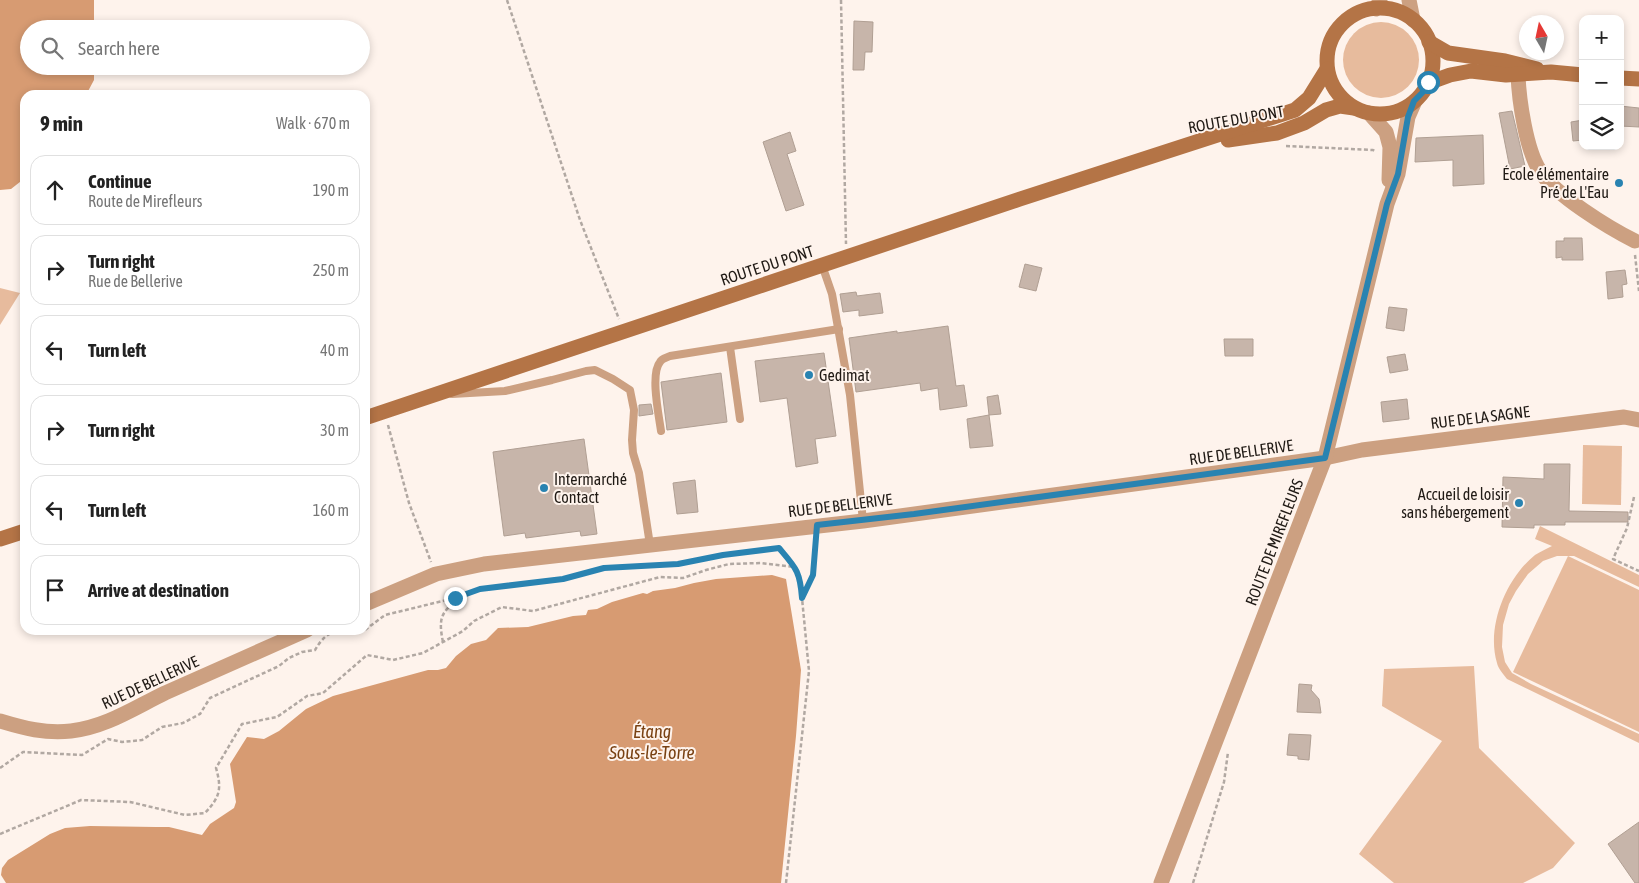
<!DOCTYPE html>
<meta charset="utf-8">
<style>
body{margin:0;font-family:"Asap Condensed",sans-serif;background:#f2f2f2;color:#222}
.controls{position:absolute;right:15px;top:15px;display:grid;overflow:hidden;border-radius:10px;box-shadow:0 2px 8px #0003}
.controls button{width:45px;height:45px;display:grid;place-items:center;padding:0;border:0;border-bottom:1px solid #e0e0e0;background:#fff;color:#222;font:25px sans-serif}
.compass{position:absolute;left:1519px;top:15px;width:45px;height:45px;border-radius:50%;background:#fff;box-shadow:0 2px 8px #0003;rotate:351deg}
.stop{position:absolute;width:15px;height:15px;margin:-11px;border:4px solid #2983b1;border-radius:50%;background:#fff}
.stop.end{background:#2983b1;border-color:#fff;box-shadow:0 1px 5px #0008}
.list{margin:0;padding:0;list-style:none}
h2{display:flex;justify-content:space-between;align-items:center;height:65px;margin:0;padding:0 20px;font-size:21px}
h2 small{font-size:16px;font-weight:400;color:#767676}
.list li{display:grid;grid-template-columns:32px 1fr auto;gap:15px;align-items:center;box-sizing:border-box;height:70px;margin:0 10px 10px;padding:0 10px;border:1px solid #e0e0e0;border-radius:15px}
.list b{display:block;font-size:19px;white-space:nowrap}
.list p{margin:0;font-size:16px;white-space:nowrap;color:#767676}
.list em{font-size:16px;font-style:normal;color:#767676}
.icon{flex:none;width:28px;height:28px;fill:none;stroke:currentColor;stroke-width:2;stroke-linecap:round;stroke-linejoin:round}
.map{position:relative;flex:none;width:1639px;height:883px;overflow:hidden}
.search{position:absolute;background:#fff;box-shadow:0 2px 8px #0003;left:20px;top:20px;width:350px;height:55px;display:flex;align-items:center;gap:12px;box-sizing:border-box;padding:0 18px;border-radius:28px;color:#767676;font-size:19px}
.panel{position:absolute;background:#fff;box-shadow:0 2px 8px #0003;left:20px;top:90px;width:350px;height:545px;border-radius:15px}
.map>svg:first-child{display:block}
.green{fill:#e7bb9d}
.water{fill:#d79b72}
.building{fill:#c7b5aa;stroke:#b09f93}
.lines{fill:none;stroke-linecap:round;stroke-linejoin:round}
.path{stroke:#b1a8a2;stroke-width:2.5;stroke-dasharray:4 2.5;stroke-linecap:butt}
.service{stroke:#cca081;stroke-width:8}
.minor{stroke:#cca081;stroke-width:15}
.tertiary{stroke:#cca081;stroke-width:15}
.secondary{stroke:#b47446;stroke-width:15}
.route{stroke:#2983b1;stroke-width:6}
.poi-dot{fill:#2983b1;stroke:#fef3ec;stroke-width:2}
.labels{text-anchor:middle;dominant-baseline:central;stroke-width:4;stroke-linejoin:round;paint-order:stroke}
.street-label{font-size:16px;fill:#201a15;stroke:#fef3ec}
.poi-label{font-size:16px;fill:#201a15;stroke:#fef3ec;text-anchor:end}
.water-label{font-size:18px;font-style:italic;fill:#794112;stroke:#fef3ec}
</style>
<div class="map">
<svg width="1639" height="883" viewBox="0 0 1639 883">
<rect width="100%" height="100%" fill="#fef3ec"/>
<!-- green -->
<g class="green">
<circle cx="1381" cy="60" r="38"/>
<polygon points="0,288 20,293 0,325"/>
<polygon points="1583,445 1622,446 1621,505 1582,504"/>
<path d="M1540 526 1639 575V587L1574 556H1557L1543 561 1528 574 1516 591 1509 604 1503 625 1502 647 1505 662 1512 673 1531 684 1639 734V743L1507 679C1503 674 1498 668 1497 663 1486 627 1506 578 1535 555 1540 552 1546 549 1552 546L1535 539Z"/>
<polygon points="1568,556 1639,590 1639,732 1513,672"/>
<polygon points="1474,666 1479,748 1575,843 1553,868 1523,883 1394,883 1359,854 1442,741 1382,706 1384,669"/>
</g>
<!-- water -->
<g class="water">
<polygon points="0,0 94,0 94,29 29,29 29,66 94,66 94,80 86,95 25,95 25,178 11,189 0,190"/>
<polygon points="772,575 786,579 801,670 796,736 781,883 6,883 1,875 2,868 8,860 50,834 65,828 90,826 156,827 169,827 202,835 210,824 234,808 236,802 230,764 247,737 264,739 279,731 306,709 333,696 428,670 438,670 446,668 456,656 471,644 486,640 498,628 528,627 573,616 586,615 588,610 597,609 612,602 643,593 647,594 653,591 675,588 694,583 716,579"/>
</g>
<!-- building -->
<g class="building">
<polygon points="854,21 873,22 872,52 865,52 864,70 853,70"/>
<polygon points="1620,106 1639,108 1639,127 1620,126"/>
<polygon points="1512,111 1525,166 1510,169 1499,113"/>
<polygon points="1583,120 1583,140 1573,141 1571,122"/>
<polygon points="790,132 796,151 787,154 804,205 786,211 763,142"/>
<polygon points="1483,135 1484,184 1453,186 1453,160 1415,162 1416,138"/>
<polygon points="1564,238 1582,238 1583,260 1562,260 1562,257 1556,258 1556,241 1564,241"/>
<polygon points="1025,264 1042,268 1036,291 1019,287"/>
<polygon points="1625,270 1627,284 1622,285 1623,297 1608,299 1606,272"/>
<polygon points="856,292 857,296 880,293 883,313 859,316 859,310 843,312 840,294"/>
<polygon points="1389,307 1407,309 1404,331 1386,328"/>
<polygon points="948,326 956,386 964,385 967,406 940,410 938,388 921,391 920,383 856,392 849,338 897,331 897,333"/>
<polygon points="1224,339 1253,339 1253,356 1225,356"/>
<polygon points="824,353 836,436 815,439 818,463 796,467 787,398 760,402 755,361"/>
<polygon points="1405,354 1408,370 1390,373 1387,357"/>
<polygon points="721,373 727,422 667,430 661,382"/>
<polygon points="998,395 1001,414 989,415 987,397"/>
<polygon points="1407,399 1409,419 1383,422 1381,402"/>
<polygon points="651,404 653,414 639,416 639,405"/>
<polygon points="989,415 993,446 970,448 967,419"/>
<polygon points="584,439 597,534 581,536 580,531 526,538 525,533 504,536 493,452"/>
<polygon points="1544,464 1570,464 1569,511 1628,512 1628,522 1565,522 1565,525 1534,525 1534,528 1502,527 1503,477 1544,479"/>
<polygon points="695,480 698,512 677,514 673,483"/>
<polygon points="1299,684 1312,685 1311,690 1319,699 1321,713 1297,712"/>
<polygon points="1289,734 1311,735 1309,760 1298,759 1298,756 1287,755"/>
<polygon points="1639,822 1639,883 1635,883 1608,844"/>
</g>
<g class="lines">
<!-- path -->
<g class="path">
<polyline points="507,0 580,220 619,319"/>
<polyline points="841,0 846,244"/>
<polyline points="1286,146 1373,150 1375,151"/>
<polyline points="1635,255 1639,291"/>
<polyline points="388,425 409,503 431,562"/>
<polyline points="1634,497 1627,528 1613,559 1639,571"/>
<path d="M365 630 385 615 455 598 480 589 563 579 604 568 678 564 723 555 779 548C796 568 800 571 802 598"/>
<path d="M443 642C438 618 441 611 461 598"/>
<path d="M0 768 23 752 82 755 108 739 122 742 142 740 162 727 183 723 200 714 210 698 279 666 289 658 302 652 315 650C330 625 337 634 362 630"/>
<path d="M0 834 81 800 130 802 185 815 205 813C220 797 222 789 216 768L242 724 277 717 307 696 323 693 367 655 393 660 423 653 463 631 474 621 502 607 533 611 660 577 683 578 706 570 729 564 761 563 795 567"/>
<polyline points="786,883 809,671 802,598 813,575 816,539"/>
<polyline points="1193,883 1224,782 1228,752"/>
</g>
<!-- service -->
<g class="service">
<polyline points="822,265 832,294 850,395 863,521"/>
<polyline points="730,347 740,419"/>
<polyline points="452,394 505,391 552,380 586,371 595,370 613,379 630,390 634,410 632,440 633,453 639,473 650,545"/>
<path d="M661 431C659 416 650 374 660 362 662 358 666 358 670 356L839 329"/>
</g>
<!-- minor -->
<g class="minor">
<path d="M1518 75C1519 100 1526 150 1540 171 1555 195 1609 228 1635 241"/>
<polyline points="365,604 436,574 484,564 863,521 1325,458 1362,450 1624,417 1639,420"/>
<path d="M0 721C23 728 46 734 71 731 106 727 134 708 165 693 212 672 260 651 307 630"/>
</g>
<!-- tertiary -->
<g class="tertiary">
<polyline points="1409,0 1413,20"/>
<polyline points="1376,9 1380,0"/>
<polyline points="1369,113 1386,132 1390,147 1389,180"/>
<polyline points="1161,883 1325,458 1387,204 1398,174 1408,117 1415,101"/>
</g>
<!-- secondary -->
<g class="secondary">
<circle cx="1380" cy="61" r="53"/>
<polyline points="1429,42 1448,53 1505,61 1537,69"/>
<polyline points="1620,78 1639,79"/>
<polyline points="1428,83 1450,75 1471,71 1506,75 1551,72 1583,75"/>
<polyline points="1228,140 1277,133 1304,123 1326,110 1340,106 1354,108"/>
<polyline points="365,418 1020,199 1295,110 1309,98 1327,69"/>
<polyline points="0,539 25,531"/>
</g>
</g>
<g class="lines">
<!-- route -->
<path class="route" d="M455 598 480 589 563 579 604 568 678 564 723 555 779 548C796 568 800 571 802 598L813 575 817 525 914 514 1325 458 1387 204 1398 174 1408 117 1414 101 1422 93 1428 82"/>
</g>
<!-- markers -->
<g class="poi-dot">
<circle cx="1619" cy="183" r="5"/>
<circle cx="809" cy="375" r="5"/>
<circle cx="544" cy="488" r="5"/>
<circle cx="1519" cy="503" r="5"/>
</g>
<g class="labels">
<!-- street labels -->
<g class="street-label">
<text transform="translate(1236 119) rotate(-10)">ROUTE DU PONT</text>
<text transform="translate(767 265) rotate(-18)">ROUTE DU PONT</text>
<text transform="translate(1480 417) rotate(-7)">RUE DE LA SAGNE</text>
<text transform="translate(1241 452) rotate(-8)">RUE DE BELLERIVE</text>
<text transform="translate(840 505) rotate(-7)">RUE DE BELLERIVE</text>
<text transform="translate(1274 542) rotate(-69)">ROUTE DE MIREFLEURS</text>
<text transform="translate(150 682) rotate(-25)">RUE DE BELLERIVE</text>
</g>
<!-- poi labels -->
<g class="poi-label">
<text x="1609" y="174">École élémentaire<tspan x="1609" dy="18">Pré de L'Eau</tspan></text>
<text x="819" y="375" text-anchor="start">Gedimat</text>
<text x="554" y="479" text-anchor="start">Intermarché<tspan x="554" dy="18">Contact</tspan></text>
<text x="1509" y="494">Accueil de loisir<tspan x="1509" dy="18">sans hébergement</tspan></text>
</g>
<!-- water labels -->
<g class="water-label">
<text x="652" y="731">Étang<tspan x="652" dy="21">Sous-le-Torre</tspan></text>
</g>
</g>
</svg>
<div class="controls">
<button>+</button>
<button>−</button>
<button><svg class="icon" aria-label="layers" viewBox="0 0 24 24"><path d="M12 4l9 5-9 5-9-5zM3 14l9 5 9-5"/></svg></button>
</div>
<svg class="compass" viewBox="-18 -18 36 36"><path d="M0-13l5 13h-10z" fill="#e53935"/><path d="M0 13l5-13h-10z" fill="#767676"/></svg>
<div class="stop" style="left:1428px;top:82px"></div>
<div class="stop end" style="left:455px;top:598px"></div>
<div class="search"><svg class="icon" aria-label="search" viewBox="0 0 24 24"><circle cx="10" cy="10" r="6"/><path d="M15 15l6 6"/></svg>Search here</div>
<section class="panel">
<h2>9 min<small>Walk · 670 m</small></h2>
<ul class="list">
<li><svg class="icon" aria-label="ahead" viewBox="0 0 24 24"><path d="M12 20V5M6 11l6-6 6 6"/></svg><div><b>Continue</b><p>Route de Mirefleurs</p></div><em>190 m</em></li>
<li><svg class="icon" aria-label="right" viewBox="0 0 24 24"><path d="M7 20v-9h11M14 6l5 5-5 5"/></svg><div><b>Turn right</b><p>Rue de Bellerive</p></div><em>250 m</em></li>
<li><svg class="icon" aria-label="left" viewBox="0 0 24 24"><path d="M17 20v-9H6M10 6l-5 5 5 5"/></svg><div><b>Turn left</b></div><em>40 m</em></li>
<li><svg class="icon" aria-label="right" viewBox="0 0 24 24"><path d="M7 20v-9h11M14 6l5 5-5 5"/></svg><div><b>Turn right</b></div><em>30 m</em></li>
<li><svg class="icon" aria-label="left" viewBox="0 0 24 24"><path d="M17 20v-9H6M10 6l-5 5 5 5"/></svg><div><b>Turn left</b></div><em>160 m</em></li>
<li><svg class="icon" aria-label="arrive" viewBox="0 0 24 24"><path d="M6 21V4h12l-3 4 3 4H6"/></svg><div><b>Arrive at destination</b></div></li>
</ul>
</section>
</div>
